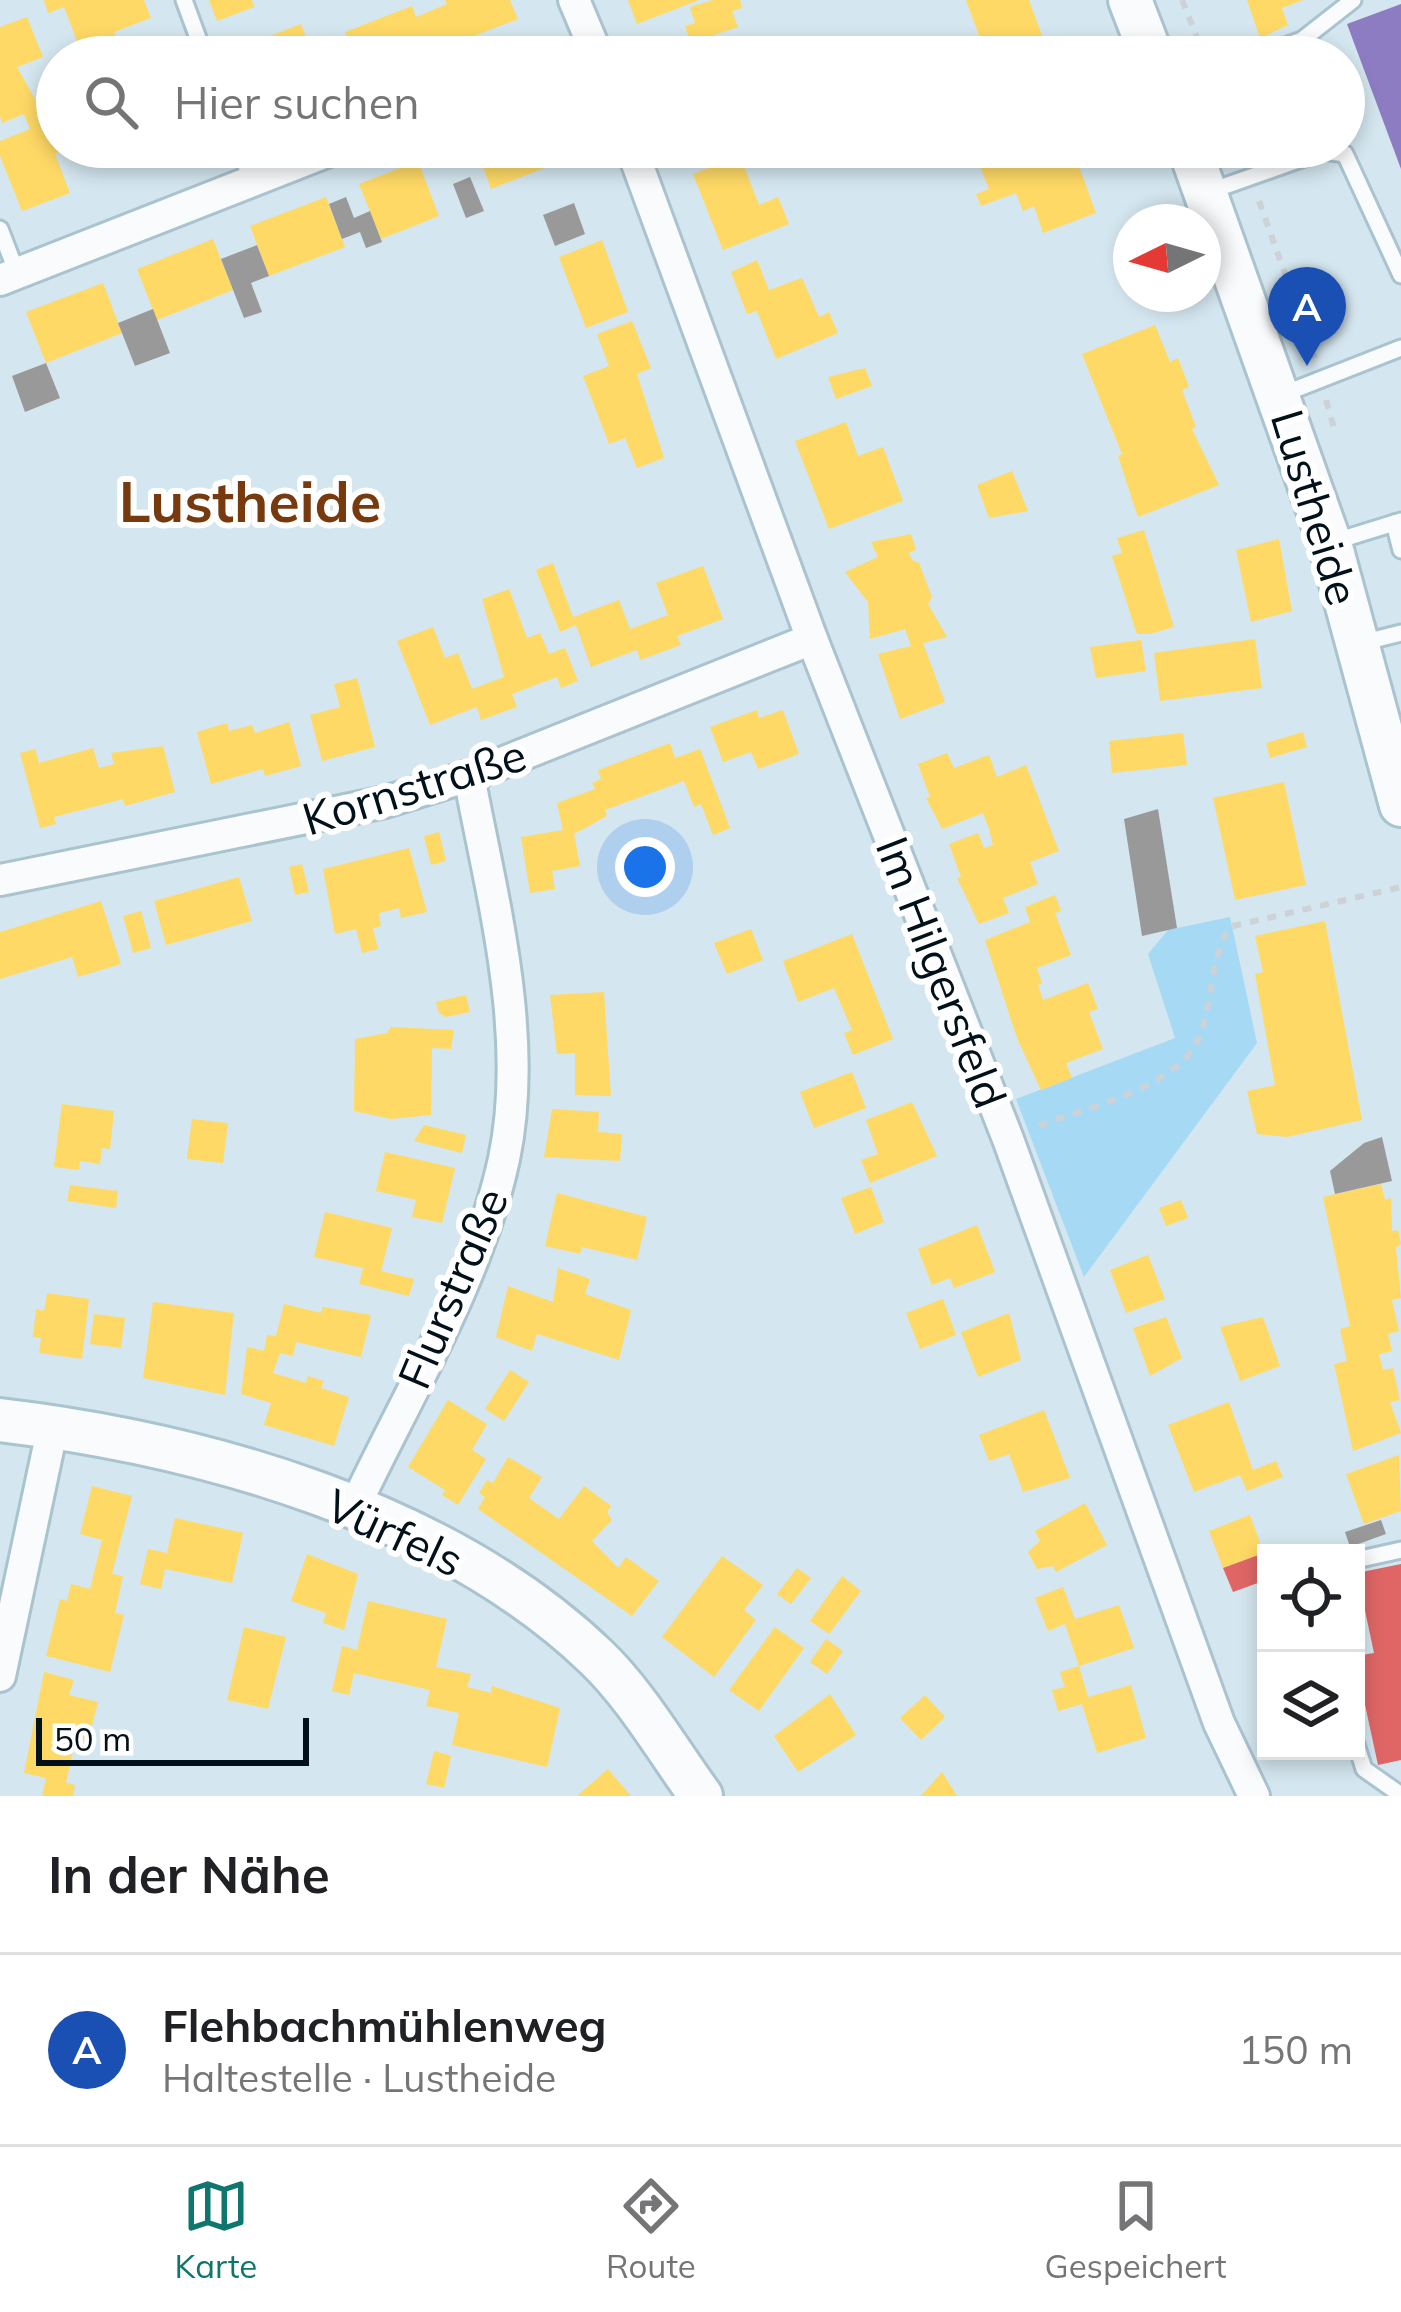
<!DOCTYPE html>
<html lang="de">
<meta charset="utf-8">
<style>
body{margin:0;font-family:Mulish,sans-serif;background:#f2f2f2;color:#202124}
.controls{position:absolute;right:36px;bottom:36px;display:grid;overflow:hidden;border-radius:0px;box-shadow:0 6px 18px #0003}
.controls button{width:108px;height:108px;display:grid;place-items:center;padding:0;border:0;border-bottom:3px solid #e0e0e0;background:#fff;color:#202124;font:60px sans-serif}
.compass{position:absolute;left:1113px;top:204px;width:108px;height:108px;border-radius:50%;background:#fff;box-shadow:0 6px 18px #0003;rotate:265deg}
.scale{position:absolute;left:36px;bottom:30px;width:273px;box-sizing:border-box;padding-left:12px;border:6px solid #01111a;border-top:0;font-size:33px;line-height:42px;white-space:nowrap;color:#01111a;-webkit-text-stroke:9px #fff;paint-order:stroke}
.you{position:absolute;left:645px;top:867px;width:42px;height:42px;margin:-30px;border:9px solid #fff;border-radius:50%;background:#1a73e8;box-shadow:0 0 0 18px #1a73e833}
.badge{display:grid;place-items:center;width:78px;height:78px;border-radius:50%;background:#0f766e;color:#fff;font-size:39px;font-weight:700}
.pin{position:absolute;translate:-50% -99px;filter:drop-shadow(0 3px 6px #0008)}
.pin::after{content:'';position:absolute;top:63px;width:42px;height:36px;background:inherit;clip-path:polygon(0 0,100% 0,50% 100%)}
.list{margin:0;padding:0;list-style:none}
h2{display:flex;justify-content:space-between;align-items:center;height:156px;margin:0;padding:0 48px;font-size:51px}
h2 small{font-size:39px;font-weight:400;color:#757577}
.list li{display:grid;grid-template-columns:78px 1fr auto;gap:36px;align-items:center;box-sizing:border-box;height:192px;padding:0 48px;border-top:3px solid #e0e0e0}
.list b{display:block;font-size:45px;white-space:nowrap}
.list p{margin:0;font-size:39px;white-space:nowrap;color:#757577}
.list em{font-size:39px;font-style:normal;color:#757577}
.icon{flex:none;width:66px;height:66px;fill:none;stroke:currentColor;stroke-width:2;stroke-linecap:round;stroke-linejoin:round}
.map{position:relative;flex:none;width:1401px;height:1796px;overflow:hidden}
.search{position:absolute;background:#fff;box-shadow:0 6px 18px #0003;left:36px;right:36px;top:36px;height:132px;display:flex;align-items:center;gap:30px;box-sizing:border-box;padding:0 42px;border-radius:66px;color:#757577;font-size:45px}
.sheet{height:348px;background:#fff}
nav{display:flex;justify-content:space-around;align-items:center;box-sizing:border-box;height:168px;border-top:3px solid #e0e0e0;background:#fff;font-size:33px;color:#757577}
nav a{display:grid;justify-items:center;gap:6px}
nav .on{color:#0f766e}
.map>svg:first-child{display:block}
.green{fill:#a6daf4}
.homes{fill:#ffd966}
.shops{fill:#e06666}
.offices{fill:#8e7cc3}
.industry{fill:#999}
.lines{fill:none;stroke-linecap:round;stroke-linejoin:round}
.lane-casing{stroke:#a9c3cf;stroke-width:21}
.street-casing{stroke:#a9c3cf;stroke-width:36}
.secondary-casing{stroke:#a9c3cf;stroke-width:48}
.path{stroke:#ccd2d6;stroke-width:6;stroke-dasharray:9 9;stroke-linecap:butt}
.lane{stroke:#f9fbfd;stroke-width:15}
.street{stroke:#f9fbfd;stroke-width:30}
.secondary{stroke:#f9fbfd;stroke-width:42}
.labels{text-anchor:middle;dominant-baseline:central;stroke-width:12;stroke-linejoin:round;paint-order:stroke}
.street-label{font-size:45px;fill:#01111a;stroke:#fff}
.district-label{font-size:57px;font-weight:bold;fill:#763a0e;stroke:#fff}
</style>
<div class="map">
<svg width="1401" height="1796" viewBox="0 0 1401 1796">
<rect width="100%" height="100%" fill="#d4e6ef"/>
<!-- green -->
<polygon class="green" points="1230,917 1257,1043 1084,1277 1016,1099 1175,1038 1148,954 1168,930"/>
<!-- homes -->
<g class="homes">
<polygon points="44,0 144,0 151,18 114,32 124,55 83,57 64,7 48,13"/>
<polygon points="209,0 252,0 254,7 217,21"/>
<polygon points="445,0 510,0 518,19 420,57 354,57 345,32 412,6 416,17 447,4"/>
<polygon points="628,0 699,0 637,24"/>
<polygon points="713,0 740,0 742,8 732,11 738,27 714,35 721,57 682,57 694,52 685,26 695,23 690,7"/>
<polygon points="966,0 1029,0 1050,57 987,57"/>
<polygon points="1247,0 1303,0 1282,8 1288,25 1260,38"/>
<polygon points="27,17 43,57 17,67 40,108 57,101 57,147 72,147 55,154 70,193 22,211 0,156 0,141 30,129 24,114 2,123 0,116 0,27"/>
<polygon points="301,24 313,56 230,57 228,52"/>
<polygon points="119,147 148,147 152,156 127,166"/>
<polygon points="476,147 557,147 562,161 491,189"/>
<polygon points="1010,147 1034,147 1037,153 1053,147 1055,154 1072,147 1096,213 1043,233 1034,206 1023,211 1016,193 981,206 976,194 989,189 978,161"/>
<polygon points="740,156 759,205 778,197 789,224 723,250 693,174"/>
<polygon points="418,161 439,216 381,239 359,184"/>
<polygon points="326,197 345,247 269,276 250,226"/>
<polygon points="213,239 233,290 157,320 137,269"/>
<polygon points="602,240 628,312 586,328 559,257"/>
<polygon points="757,260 769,290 802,278 819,317 829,312 838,333 776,359 757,311 747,314 731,272"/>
<polygon points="103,283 122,333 46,363 26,312"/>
<polygon points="632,321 651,368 637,374 664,458 637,468 625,438 609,444 583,376 609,366 597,334"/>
<polygon points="1155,325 1170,362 1178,358 1189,387 1182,390 1196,427 1192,429 1219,485 1138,517 1118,456 1122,454 1082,354"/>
<polygon points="865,368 872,386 836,399 828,377"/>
<polygon points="846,422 858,456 883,447 903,501 829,529 795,441"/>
<polygon points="1012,471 1028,511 989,518 977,485"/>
<polygon points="1144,530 1174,627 1150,634 1137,634 1112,556 1122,553 1117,538"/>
<polygon points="911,534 916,550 909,552 912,560 919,563 932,597 928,604 947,637 923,643 945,702 900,719 878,654 911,646 905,629 870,639 868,602 845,572 878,557 871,542"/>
<polygon points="1279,539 1292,611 1251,622 1236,550"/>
<polygon points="553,563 573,617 619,600 630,629 668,615 656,583 703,566 723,619 677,636 681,645 640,660 637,650 591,667 576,625 560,632 536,570"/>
<polygon points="509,589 527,638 540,633 549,654 565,648 578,681 561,688 557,677 512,694 517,707 481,720 477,707 430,725 397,641 433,627 445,658 458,653 472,689 504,677 482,599"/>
<polygon points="1255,639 1262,688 1160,701 1154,653"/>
<polygon points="1141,640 1146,671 1096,678 1090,647"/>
<polygon points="357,678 375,747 322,761 310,715 340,707 334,684"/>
<polygon points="757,710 759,718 783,710 799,754 758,769 751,752 723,762 710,727"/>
<polygon points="289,722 301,766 265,776 263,769 211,784 197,732 227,723 229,731 252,725 255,733"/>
<polygon points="1303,732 1307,747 1270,758 1266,743"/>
<polygon points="1183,733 1187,765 1112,773 1109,741"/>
<polygon points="670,743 675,758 700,749 730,828 713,835 701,804 694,807 684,781 605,810 607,816 574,834 580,866 552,871 555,889 530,893 521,837 563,830 557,803 595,789 592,783 601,779 598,770"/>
<polygon points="163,746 175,792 125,806 123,799 89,808 54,817 56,824 40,828 20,753 35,749 39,763 93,748 99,768 114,764 111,753"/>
<polygon points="947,753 954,768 989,755 997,777 1026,765 1059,851 1030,862 1038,884 1003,898 1009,913 979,924 957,878 961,877 949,844 978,833 984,848 993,845 989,829 983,813 942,829 926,798 930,797 918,764"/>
<polygon points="1284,782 1306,885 1235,900 1213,798"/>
<polygon points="439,832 446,861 431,865 424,836"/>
<polygon points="409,848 427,912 401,918 399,908 379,913 381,926 373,928 378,949 362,953 356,929 335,934 323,869"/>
<polygon points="302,864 309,892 295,895 289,867"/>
<polygon points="239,877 252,921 166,945 154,901"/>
<polygon points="1055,895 1061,911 1055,913 1071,955 1037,968 1042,983 1038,985 1043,1000 1088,983 1098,1009 1089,1012 1103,1049 1066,1063 1072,1078 1041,1090 1017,1038 985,940 1030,922 1025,907"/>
<polygon points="101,901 121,964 78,977 72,957 0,979 0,932"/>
<polygon points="141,911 151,948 133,953 123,916"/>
<polygon points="1325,921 1362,1120 1287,1137 1257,1134 1247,1091 1275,1085 1255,974 1263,972 1255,936"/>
<polygon points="751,929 763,960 727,974 714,943"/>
<polygon points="852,934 893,1039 853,1055 844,1033 852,1030 834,988 798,1002 783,961"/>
<polygon points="604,992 611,1096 575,1095 575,1053 557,1054 550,995"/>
<polygon points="466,995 470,1012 446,1017 439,1013 436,1002"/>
<polygon points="391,1027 454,1030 451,1049 432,1048 431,1115 391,1119 354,1111 355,1039 387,1033"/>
<polygon points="852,1072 866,1108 814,1128 800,1092"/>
<polygon points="912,1102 937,1156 870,1183 861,1160 878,1154 866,1120"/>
<polygon points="62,1104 114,1111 110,1149 102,1148 100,1164 80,1161 79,1170 54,1167"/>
<polygon points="552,1109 599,1112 598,1132 622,1134 620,1161 544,1157"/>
<polygon points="192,1119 228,1123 223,1163 187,1159"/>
<polygon points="424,1125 466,1135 462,1153 414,1141"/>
<polygon points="385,1152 455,1168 442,1223 412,1217 416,1200 376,1191"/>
<polygon points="1381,1184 1385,1200 1391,1198 1392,1231 1398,1230 1401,1244 1396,1248 1401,1298 1392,1300 1399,1331 1388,1334 1392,1351 1379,1354 1383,1370 1393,1368 1400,1400 1390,1402 1401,1433 1353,1451 1334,1364 1347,1361 1340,1329 1350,1326 1323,1197"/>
<polygon points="70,1185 118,1191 116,1208 67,1201"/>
<polygon points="871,1187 884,1222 855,1234 841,1198"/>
<polygon points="557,1193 647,1217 637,1260 582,1247 580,1254 545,1246"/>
<polygon points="1181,1200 1188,1218 1166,1226 1159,1208"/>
<polygon points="325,1212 392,1228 381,1271 414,1279 409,1296 359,1284 363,1268 314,1257"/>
<polygon points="977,1225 995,1272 954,1288 950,1278 932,1285 918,1249"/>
<polygon points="1148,1255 1165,1299 1126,1313 1110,1270"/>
<polygon points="558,1268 590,1279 585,1294 631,1310 619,1360 537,1334 532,1351 496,1337 508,1286 553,1302"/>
<polygon points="47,1293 89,1299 82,1359 39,1353 41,1338 33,1337 36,1309 44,1311"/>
<polygon points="943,1299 956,1335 920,1349 906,1313"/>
<polygon points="153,1302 234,1313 225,1395 143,1378"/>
<polygon points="284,1304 321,1313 323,1307 371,1315 361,1357 296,1342 293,1356 280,1353 273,1373 306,1383 308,1376 324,1381 321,1388 349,1397 334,1446 264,1425 271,1403 241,1394 247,1347 264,1351 267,1335 276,1336"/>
<polygon points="1009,1313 1021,1360 978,1377 961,1332"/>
<polygon points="94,1314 125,1318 121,1348 90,1344"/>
<polygon points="1166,1317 1182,1358 1150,1376 1133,1328"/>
<polygon points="1263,1317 1280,1366 1240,1381 1220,1327"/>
<polygon points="510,1370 529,1382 504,1421 485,1409"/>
<polygon points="448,1400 487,1424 472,1450 486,1459 458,1505 442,1495 445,1490 408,1467"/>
<polygon points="1229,1402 1253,1470 1276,1461 1283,1477 1247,1491 1240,1475 1194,1492 1168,1425"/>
<polygon points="1044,1410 1070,1478 1023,1492 1009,1454 989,1461 979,1435"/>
<polygon points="1399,1455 1401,1511 1364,1524 1346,1474"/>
<polygon points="508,1457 542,1477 529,1498 559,1519 584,1486 611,1506 607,1512 612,1520 592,1541 618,1568 626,1557 659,1581 632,1616 478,1509 485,1497 479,1493 487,1480 493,1483"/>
<polygon points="92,1486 132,1496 112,1574 123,1576 115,1613 124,1615 110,1672 46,1656 60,1599 67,1601 71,1584 90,1589 102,1540 80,1534"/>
<polygon points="1085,1503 1107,1545 1056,1572 1053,1566 1037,1569 1028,1552 1040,1541 1035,1531"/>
<polygon points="1250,1515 1264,1553 1223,1568 1209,1531"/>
<polygon points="175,1518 243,1533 232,1583 165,1569 161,1589 140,1584 148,1549 167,1553"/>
<polygon points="307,1554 358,1574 344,1630 323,1623 326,1613 291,1601"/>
<polygon points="722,1556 763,1585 744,1610 756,1620 714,1677 662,1637"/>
<polygon points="797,1568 811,1578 791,1604 777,1594"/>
<polygon points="842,1576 861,1591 829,1634 810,1621"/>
<polygon points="1063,1587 1075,1619 1119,1605 1134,1648 1079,1666 1065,1624 1048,1631 1035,1598"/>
<polygon points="368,1601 447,1619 436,1667 471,1674 467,1687 491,1693 492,1686 560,1708 547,1767 452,1745 459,1713 426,1706 430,1690 354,1673 349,1695 332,1691 342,1646 357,1650"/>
<polygon points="244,1627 286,1637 268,1709 227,1700"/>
<polygon points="775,1627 804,1648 759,1711 729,1690"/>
<polygon points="826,1639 843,1651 827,1674 810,1662"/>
<polygon points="1079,1666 1088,1697 1131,1685 1146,1738 1097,1753 1082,1704 1058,1711 1052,1690 1065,1687 1060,1672"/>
<polygon points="44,1672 74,1680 69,1695 98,1702 88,1741 76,1738 66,1783 75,1785 73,1796 42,1796 46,1778 24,1773"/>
<polygon points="830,1694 856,1735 798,1772 774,1736"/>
<polygon points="925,1695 945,1717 921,1740 900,1718"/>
<polygon points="434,1751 451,1756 444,1788 426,1784"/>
<polygon points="608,1769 631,1796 577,1796"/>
<polygon points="942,1772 957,1796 921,1796"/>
</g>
<!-- shops -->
<g class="shops">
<polygon points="1264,1553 1266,1580 1233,1592 1223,1568"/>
<polygon points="1401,1564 1401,1760 1378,1765 1356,1663 1356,1656 1374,1653 1357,1573"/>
</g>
<!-- offices -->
<polygon class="offices" points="1401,4 1401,169 1347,24"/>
<!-- industry -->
<g class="industry">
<polygon points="470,177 484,211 466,218 453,184"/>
<polygon points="346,197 354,218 370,211 382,242 366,248 360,232 342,239 329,204"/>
<polygon points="574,203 585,234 555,246 543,215"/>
<polygon points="257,245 269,276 251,283 262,312 244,318 221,259"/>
<polygon points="153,309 170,353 135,366 118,323"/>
<polygon points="46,363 60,398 25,412 12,376"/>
<polygon points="1158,809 1177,928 1142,936 1124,819"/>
<polygon points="1382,1137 1392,1181 1335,1194 1330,1171 1364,1143"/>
<polygon points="1381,1520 1386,1534 1350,1547 1345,1532"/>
</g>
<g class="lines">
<defs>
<g id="lane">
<polyline points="184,0 205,57"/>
<polyline points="1254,57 1302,40 1353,0"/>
<polyline points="239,147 252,181"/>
<polyline points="1208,192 1324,151 1345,154 1401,275"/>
<polyline points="0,229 17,273"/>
<polyline points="1281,395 1401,348"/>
<polyline points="1394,523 1401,550"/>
<polyline points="1333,542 1401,521"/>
<polyline points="1361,643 1401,633"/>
<polyline points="1356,1560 1401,1550"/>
<polyline points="1356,1744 1364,1769 1401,1795"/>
</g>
<g id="street">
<polyline points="574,0 598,57"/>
<polyline points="631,147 812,639 1008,1139 1219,1723 1254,1796"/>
<polyline points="0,280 339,147"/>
<polyline points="0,880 385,802 469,776 812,639"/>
<path d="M355 1506C408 1394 478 1280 504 1159 530 1035 492 898 469 776"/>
<polyline points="0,1676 53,1426"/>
</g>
<g id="secondary">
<polyline points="1130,0 1152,57"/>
<polyline points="1189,147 1330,543 1401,805"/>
<path d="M0 1420C203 1444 445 1512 596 1657 636 1695 668 1751 701 1796"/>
</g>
</defs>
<!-- lane casing -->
<use href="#lane" class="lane-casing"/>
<!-- street casing -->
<use href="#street" class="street-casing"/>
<!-- secondary casing -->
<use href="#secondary" class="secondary-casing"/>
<!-- path -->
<g class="path">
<polyline points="1182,0 1205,57"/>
<polyline points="1259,201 1315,358"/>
<polyline points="1326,400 1334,428"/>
<path d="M1039 1126C1090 1105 1187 1088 1203 1027 1212 993 1212 959 1229 927L1401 887"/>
</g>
<!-- lane -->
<use href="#lane" class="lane"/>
<!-- street -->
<use href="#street" class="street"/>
<!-- secondary -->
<use href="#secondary" class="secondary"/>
</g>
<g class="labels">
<!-- street labels -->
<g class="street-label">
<text transform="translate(1316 507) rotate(73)">Lustheide</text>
<text transform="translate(414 786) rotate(-17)">Kornstraße</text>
<text transform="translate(942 972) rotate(69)">Im Hilgersfeld</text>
<text transform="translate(452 1288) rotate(-67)">Flurstraße</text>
<text transform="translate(395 1532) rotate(25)">Vürfels</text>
</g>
<!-- district labels -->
<g class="district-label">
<text x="250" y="500">Lustheide</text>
</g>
</g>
</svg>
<div class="controls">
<button><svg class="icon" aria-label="locate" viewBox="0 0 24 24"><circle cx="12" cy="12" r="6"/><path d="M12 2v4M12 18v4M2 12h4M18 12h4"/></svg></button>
<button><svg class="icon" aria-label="layers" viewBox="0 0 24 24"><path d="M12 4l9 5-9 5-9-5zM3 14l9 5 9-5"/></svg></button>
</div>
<svg class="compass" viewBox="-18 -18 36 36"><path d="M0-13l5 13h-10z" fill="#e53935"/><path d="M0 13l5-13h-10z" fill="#757577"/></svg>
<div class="scale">50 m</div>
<div class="you"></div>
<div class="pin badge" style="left:1307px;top:366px;background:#1a4fb4">A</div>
<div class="search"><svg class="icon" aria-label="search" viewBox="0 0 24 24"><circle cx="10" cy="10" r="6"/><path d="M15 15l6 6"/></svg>Hier suchen</div>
</div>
<section class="sheet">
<h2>In der Nähe<small></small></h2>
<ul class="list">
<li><span class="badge" style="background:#1a4fb4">A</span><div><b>Flehbachmühlenweg</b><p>Haltestelle · Lustheide</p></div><em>150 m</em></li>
</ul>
</section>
<nav>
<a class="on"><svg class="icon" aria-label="map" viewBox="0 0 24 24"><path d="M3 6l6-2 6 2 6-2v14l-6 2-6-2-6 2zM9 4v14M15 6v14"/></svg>Karte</a>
<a><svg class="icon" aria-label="directions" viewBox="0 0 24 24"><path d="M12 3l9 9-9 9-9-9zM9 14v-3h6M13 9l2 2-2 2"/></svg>Route</a>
<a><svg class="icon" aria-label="saved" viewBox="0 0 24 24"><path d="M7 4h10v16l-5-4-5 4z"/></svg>Gespeichert</a>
</nav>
